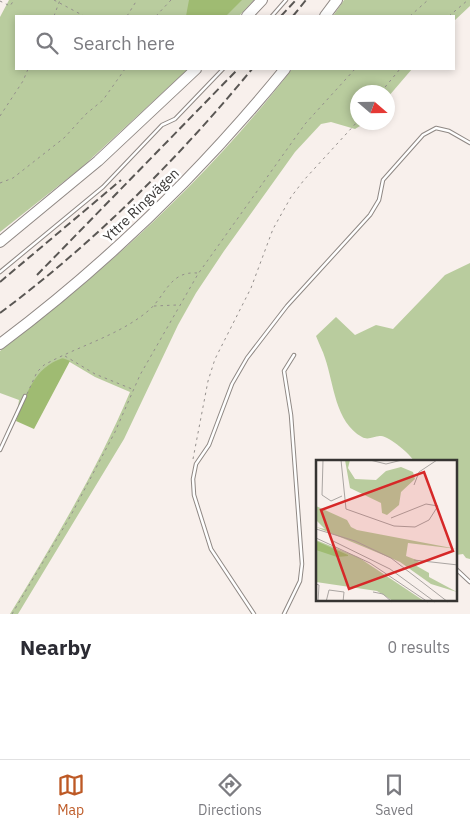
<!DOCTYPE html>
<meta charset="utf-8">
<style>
body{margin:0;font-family:"IBM Plex Sans",sans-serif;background:#f2f2f3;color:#2b2b33}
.compass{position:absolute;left:350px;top:85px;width:45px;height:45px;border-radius:50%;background:#fff;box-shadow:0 2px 8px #0003;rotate:110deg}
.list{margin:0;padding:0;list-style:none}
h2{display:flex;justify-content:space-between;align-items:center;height:65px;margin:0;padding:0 20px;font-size:21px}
h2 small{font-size:16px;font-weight:400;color:#7c7c81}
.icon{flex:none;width:28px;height:28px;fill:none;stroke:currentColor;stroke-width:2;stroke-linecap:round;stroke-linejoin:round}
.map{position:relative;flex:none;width:470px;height:614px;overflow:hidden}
.search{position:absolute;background:#fff;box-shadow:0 2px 8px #0003;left:15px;right:15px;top:15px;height:55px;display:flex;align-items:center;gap:12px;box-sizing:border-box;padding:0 18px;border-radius:0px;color:#7c7c81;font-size:19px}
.sheet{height:145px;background:#fff}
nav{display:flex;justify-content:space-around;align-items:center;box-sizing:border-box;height:70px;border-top:1px solid #e1e1e2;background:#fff;font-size:14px;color:#7c7c81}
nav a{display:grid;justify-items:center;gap:2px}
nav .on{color:#bd5925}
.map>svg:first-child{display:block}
.green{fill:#b9cc9e}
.forest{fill:#9fbb72}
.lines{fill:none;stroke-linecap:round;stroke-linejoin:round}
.lane-casing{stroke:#8f8884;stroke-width:4.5}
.highway-casing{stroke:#8f8884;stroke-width:12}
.path{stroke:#948f8c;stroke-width:1;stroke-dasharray:2.5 4;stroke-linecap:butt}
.lane{stroke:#fff;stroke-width:2.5}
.highway{stroke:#fff;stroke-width:10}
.rail{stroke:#5a5754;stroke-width:2;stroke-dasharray:8 4;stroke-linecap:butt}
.labels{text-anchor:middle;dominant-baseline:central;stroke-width:5;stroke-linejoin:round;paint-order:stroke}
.street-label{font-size:14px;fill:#363432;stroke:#fff}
.inset-road{fill:none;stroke:#aaa5a2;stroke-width:1}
.view{fill:#d62828;fill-opacity:0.15;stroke:#d62828;stroke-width:2.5}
.inset-edge{fill:none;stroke:#363432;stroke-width:2.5}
</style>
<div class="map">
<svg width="470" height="614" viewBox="0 0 470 614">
<rect width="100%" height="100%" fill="#f8f0ec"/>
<!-- green -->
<g class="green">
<polygon points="9,0 254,0 239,16 16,16 16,69 188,69 81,168 0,232 0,17"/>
<polygon points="344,0 470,0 470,6 454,21 454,16 333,16"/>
<path d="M292 69H412L388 97V92H358V122L365 123 355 129 331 122 321 124 295 152 224 251 196 293 178 325 124 439 18 614H10C54 542 97 470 130 392L95 377 63 358 26 397 16 421 19 400 0 393V351C108 269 209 177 292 69Z"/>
<path d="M470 263V559L466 558 463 554 456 555V462L414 461C410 454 390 437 381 436 375 435 369 441 362 437 335 422 334 384 325 358 323 351 319 344 316 336L336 317 355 335 376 325 393 329 445 275Z"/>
</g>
<!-- forest -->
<g class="forest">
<polygon points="189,0 242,0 226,16 186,16"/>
<path d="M63 358 70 361 34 429 16 421C26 395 34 367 63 358Z"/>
</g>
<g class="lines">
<defs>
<g id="lane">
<polyline points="272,16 286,0"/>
<polyline points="0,272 103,187 162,125 175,119 223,69"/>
<polyline points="0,450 25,396"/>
<polyline points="456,569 470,582"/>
<polyline points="254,614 211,549 194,495 193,479 196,464 209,445 232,384 247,358 287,306 370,215 379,200 383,180 423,135 436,128 449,131 470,143"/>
<polyline points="284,614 300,581 302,564 291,415 284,371 294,355"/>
</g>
<g id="highway">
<polyline points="247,16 262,0"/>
<polyline points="325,16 337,0"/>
<polyline points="0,242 98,161 196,69"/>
<path d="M0 344C107 264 201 172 285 69"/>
</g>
</defs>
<!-- lane casing -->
<use href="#lane" class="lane-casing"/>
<!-- highway casing -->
<use href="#highway" class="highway-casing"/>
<!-- path -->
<g class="path">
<polyline points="54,0 84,16"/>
<polyline points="0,1 10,6 14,0"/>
<polyline points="54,16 60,0"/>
<polyline points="127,16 137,0"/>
<polyline points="156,16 171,0"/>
<polyline points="410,16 428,0"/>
<polyline points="449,16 468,0"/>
<polyline points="381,92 400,69"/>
<polyline points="0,116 23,81 28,69"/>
<polyline points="0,183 13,178 64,138 86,114 103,100 125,69"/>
<polyline points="154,306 177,305"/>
<polyline points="65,356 95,374 132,389"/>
<path d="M27 394 37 372 44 365C78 346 118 336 148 311 166 296 169 271 197 273"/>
<polyline points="193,459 208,381 215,359 251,288 273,229 291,197 304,180 358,121"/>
<polyline points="12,614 70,517 115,432 140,375 198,274 305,124 355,69"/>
</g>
<!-- lane -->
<use href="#lane" class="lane"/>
<!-- highway -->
<use href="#highway" class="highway"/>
<!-- rail -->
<g class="rail">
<polyline points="281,16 296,0"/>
<polyline points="293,16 306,0"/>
<polyline points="37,275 238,69"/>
<polyline points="0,282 121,180"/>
<path d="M0 313C94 243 178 159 252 69"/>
</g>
</g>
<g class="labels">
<!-- street labels -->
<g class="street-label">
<text transform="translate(141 205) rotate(-44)">Yttre Ringvägen</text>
</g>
</g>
<!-- overview -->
<g transform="translate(316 460)">
<rect width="141" height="141" fill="#f8f0ec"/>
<path d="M29 0H34L32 8 39 19 60 20 70 11 85 7 97 12 99 19 85 32 83 45 71 55 66 53 65 43 34 28ZM0 46 31 60 35 67 41 70 141 89 92 83 90 96 103 101 99 105 113 113V117L141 132 115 124 84 102 0 67 9 69 0 60ZM0 80 42 97 108 141H77L61 131 0 122Z" fill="#b9cc9e"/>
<path d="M0 81 32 95V96L21 97 0 90Z" fill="#9fbb72"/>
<path class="inset-road" d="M7 0 6 35 15 41 26 36M25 0 30 49 78 66 99 67 113 60 122 46 110 44 75 58M54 0 70 4 86 0M98 25 103 12 121 0M0 69 39 81 75 98 132 142M0 78 54 103 112 142M15 80 74 109 119 142M98 100 142 105M0 124 3 125 2 142M57 132 67 134 76 142M10 142 13 130 28 132 27 142"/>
<path class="view" d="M108 12 137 91 33 129 5 50Z"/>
<rect width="141" height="141" class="inset-edge"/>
</g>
</svg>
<svg class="compass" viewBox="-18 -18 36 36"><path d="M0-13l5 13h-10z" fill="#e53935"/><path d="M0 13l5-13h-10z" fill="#7c7c81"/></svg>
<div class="search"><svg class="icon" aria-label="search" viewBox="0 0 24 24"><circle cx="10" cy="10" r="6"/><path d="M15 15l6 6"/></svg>Search here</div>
</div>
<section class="sheet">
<h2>Nearby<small>0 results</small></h2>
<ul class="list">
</ul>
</section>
<nav>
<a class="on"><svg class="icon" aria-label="map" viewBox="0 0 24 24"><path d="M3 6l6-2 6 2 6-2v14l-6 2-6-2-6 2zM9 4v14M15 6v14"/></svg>Map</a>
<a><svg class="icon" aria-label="directions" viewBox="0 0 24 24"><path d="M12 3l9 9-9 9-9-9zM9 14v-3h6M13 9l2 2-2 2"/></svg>Directions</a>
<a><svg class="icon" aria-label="saved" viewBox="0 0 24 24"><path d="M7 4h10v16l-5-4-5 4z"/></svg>Saved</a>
</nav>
